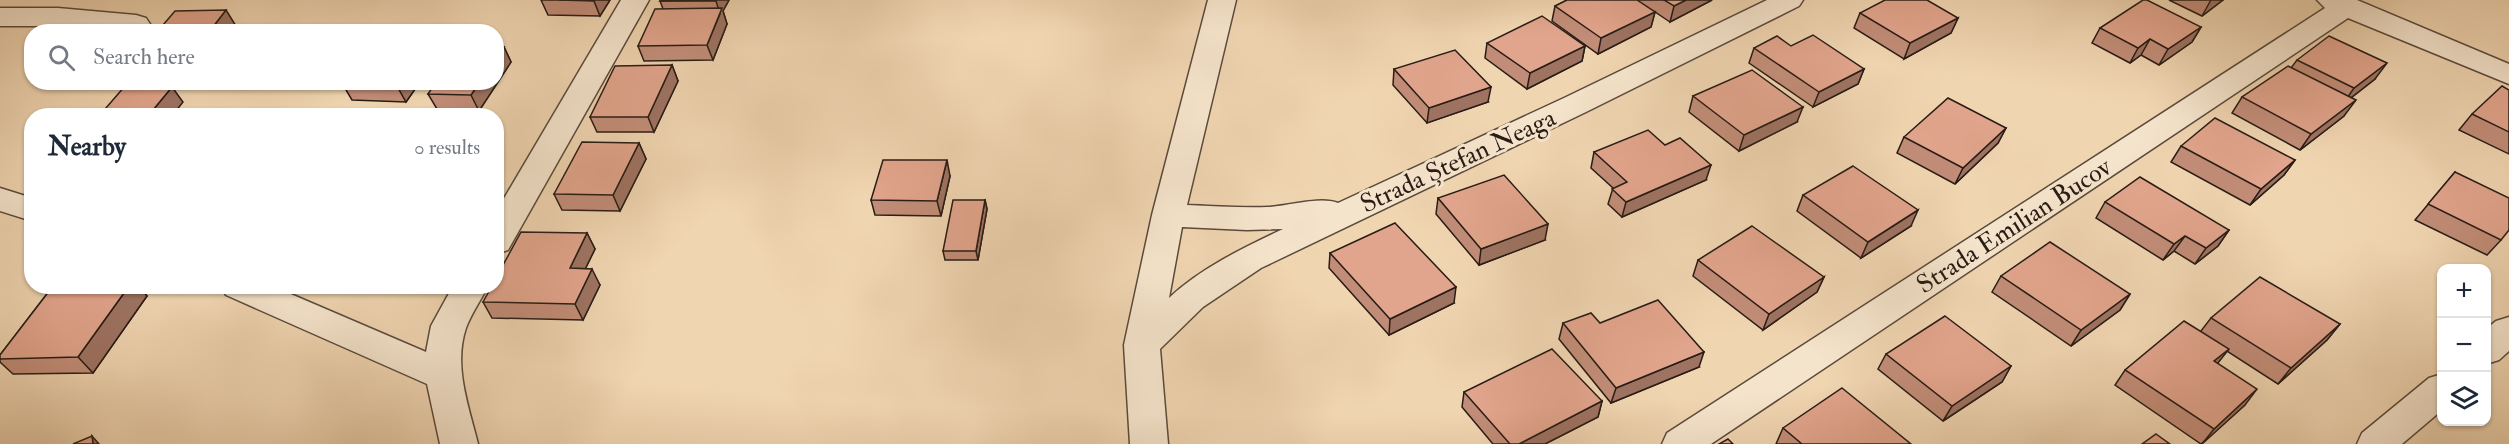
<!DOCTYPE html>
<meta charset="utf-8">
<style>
body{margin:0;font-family:"IM FELL Double Pica",serif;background:#f6f6f7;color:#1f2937}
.controls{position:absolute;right:18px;bottom:18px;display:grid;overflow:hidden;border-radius:12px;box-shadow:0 2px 4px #0004}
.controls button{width:54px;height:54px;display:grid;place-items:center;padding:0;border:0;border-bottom:2px solid #e0e1e3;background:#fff;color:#1f2937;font:30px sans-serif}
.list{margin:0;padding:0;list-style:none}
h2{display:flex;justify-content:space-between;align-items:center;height:78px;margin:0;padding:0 24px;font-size:26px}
h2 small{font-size:20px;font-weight:400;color:#747a83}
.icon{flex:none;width:33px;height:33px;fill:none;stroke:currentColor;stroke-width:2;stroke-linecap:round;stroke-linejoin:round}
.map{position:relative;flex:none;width:2509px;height:444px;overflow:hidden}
.search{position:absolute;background:#fff;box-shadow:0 2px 4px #0004;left:24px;top:24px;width:480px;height:66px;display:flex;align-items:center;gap:15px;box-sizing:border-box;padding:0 21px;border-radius:24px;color:#747a83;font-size:22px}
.panel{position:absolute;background:#fff;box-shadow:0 2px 4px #0004;left:24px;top:108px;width:480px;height:186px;border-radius:24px}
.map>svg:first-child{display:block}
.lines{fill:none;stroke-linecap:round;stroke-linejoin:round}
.minor-casing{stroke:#5a4a3c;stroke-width:3}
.minor{fill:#f5e4cc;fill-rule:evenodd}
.wall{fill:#c28d78;stroke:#281c15;stroke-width:1.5}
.shaded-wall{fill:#9e7362;stroke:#281c15;stroke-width:1.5}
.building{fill:#e1a48c;stroke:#281c15;stroke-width:1.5}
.labels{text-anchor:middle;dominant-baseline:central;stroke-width:6;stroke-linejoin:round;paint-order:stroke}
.street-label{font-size:26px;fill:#281c15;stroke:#f5e4cc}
</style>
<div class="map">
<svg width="2509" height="444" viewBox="0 0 2509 444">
<rect width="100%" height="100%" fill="#f0d5b1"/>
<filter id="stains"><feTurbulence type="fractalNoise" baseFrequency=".00333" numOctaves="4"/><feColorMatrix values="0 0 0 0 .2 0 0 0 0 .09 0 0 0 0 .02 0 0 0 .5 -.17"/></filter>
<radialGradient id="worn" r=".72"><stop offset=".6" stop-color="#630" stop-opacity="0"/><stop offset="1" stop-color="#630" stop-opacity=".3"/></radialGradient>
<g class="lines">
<defs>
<g id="minor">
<polygon points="621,0 649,0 508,250 496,254 496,212"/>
<path d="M1208 0H1236L1187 205C1214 206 1241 208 1268 207 1289 206 1320 196 1338 203L1564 98 1767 0H1803L1799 6 1586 112 1261 268 1203 307 1160 349 1168 444H1130L1124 345 1152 215ZM1182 227 1247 230 1283 229C1243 248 1201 268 1169 298Z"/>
<polygon points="2317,0 2357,0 2509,64 2509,84 2348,18 1711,444 1662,444 1667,433 2325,8"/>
<polygon points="0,8 58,8 136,15 146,18 150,24 146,30 140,32 58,26 0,26"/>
<polygon points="0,188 32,198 32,221 0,211"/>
<path d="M221 286H272L426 352 431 326 453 286H488C481 300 471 314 466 328 453 366 469 407 478 444H440L427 384 226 295Z"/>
<polygon points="2509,317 2509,351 2499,360 2486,364 2486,329 2496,321"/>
<polygon points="2442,374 2442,410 2402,444 2357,444 2362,433 2429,378"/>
</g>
</defs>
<!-- minor casing -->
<use href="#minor" class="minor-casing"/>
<!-- minor -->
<use href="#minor" class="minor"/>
</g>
<!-- wall -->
<g class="wall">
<polygon points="541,0 610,0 600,16 548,15"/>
<polygon points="729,0 723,11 727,24 713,60 644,61 638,46 663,9 660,1"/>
<polygon points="1567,0 1712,0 1670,22 1655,12 1651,27 1598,54 1552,21 1555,6"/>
<polygon points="2169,0 2223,0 2202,16"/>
<polygon points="1860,13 1958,18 1951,33 1904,59 1854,28"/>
<polygon points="2201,27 2192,42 2159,65 2141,55 2130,63 2092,43 2100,28"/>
<polygon points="1487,43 1585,46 1582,61 1527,89 1485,58"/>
<polygon points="1791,46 1864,69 1858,84 1813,107 1749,63 1754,48"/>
<polygon points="504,47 511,62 479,111 437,109 428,94"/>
<polygon points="2297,60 2375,79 2351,98 2344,116 2300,150 2232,113 2242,97 2291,68"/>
<polygon points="672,65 678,81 654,132 597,132 590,117"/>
<polygon points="1394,69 1488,102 1427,123 1393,85"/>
<polygon points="345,82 420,82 406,102 352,100 343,85"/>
<polygon points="2509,90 2509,154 2459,130 2472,114"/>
<polygon points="1693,96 1797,122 1739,151 1689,112"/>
<polygon points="2006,128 1998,143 1955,184 1897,153 1904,137"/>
<polygon points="639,143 646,159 620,211 562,210 554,194"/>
<polygon points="2181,146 2295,160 2284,175 2250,205 2171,162"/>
<polygon points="1594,152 1706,180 1622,217 1608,204 1613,188 1591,168"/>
<polygon points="2455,172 2501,240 2487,255 2415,220"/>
<polygon points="950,176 941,216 875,215 871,200"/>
<polygon points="1803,195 1911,226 1861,258 1797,211"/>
<polygon points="1438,198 1545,240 1479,265 1436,214"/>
<polygon points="985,200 987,209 978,260 945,260 943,251"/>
<polygon points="2105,202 2229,230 2218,246 2195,264 2174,251 2163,260 2096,218"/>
<polygon points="587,233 595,249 585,269 600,285 583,320 492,318 483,302"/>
<polygon points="1330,253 1454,303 1389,335 1329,268"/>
<polygon points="1698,260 1824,277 1817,292 1763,330 1693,276"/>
<polygon points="2001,276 2130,294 2120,310 2071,346 1992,292"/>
<polygon points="53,286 139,286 147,296 93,373 13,374 0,362 0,355"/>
<polygon points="2211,318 2340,324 2327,340 2278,384 2227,351 2217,364 2245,405 2201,444 2115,385 2125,370 2201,331"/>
<polygon points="1563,323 1699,367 1611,403 1559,339"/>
<polygon points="1886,354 2011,366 2002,382 1943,421 1878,369"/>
<polygon points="1464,392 1602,401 1598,417 1545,444 1493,444 1462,407"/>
<polygon points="1783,428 1911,444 1776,444"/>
</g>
<!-- shaded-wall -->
<g class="shaded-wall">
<polygon points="594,0 610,0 600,16 594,1"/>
<polygon points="716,0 729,0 723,11 727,24 713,60 707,45 720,14 716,1"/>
<polygon points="1686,0 1712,0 1670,22 1674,6"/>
<polygon points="2211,0 2223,0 2202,16"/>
<polygon points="226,10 236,26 232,32 209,32"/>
<polygon points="1655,12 1651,27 1598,54 1601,38"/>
<polygon points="1958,18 1951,33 1904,59 1910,43"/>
<polygon points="2201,27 2192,42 2159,65 2168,49"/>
<polygon points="2150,39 2141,55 2130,63 2138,48"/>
<polygon points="1585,46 1582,61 1527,89 1530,73"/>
<polygon points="504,47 511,62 479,111 471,95 480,82 496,82 496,58"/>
<polygon points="2387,63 2375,79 2343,104 2354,88"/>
<polygon points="672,65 678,81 654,132 648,117"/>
<polygon points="1864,69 1858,84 1813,107 1819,92"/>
<polygon points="400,82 420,82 406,102 397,86"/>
<polygon points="172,87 183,102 172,116 148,116"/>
<polygon points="1491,87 1488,102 1427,123 1429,108"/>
<polygon points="2356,100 2344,116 2300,150 2311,134"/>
<polygon points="1803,107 1797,122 1739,151 1744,135"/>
<polygon points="2006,128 1998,143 1955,184 1963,168"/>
<polygon points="639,143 646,159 620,211 613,195"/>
<polygon points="947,160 950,176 941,216 937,201"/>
<polygon points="2295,160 2284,175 2250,205 2261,189"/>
<polygon points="1711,165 1706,180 1622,217 1626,202"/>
<polygon points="985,200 987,209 978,260 976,251"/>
<polygon points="1918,210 1911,226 1861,258 1868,242"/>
<polygon points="1548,224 1545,240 1479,265 1481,249"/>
<polygon points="2229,230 2218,246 2195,264 2206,248"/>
<polygon points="587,233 595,249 578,284 570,268"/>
<polygon points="2185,236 2174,251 2163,260 2174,244"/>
<polygon points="592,269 600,285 583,320 575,304"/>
<polygon points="1824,277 1817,292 1763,330 1769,314"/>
<polygon points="129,286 139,286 147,296 93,373 78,357"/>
<polygon points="1456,287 1454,303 1389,335 1390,319"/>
<polygon points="2130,294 2120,310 2071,346 2081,330"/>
<polygon points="2340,324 2327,340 2278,384 2291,368"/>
<polygon points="2229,349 2217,364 2214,361"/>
<polygon points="1704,352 1699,367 1611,403 1616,388"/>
<polygon points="2011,366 2002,382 1943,421 1952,406"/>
<polygon points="2257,389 2245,405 2202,444 2214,429"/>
<polygon points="1602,401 1598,417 1545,444 1519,444"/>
<polygon points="92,436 99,444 93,444"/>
</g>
<!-- building -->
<g class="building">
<polygon points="559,0 594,0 594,1"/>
<polygon points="661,0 716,0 716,1 660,1"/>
<polygon points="1567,0 1637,0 1655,12 1601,38 1555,6"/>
<polygon points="1664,0 1686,0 1674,6"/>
<polygon points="1885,0 1927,0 1958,18 1910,43 1860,13"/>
<polygon points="2143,0 2147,0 2201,27 2168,49 2150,39 2138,48 2100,28"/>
<polygon points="722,8 707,45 638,46 655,9"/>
<polygon points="226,10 209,32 157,32 175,11"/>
<polygon points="1542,16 1585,46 1530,73 1487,43"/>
<polygon points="1813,35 1864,69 1819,92 1754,48 1777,36 1791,46"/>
<polygon points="2329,36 2387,63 2354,88 2297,60"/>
<polygon points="496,47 504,47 496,58"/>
<polygon points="1455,50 1491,87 1429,108 1394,69"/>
<polygon points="672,65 648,117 590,117 615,66"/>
<polygon points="2288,66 2356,100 2311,134 2242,97"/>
<polygon points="1752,70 1803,107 1744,135 1693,96"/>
<polygon points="345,82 400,82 397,86 343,85"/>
<polygon points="436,82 480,82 471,95 428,94"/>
<polygon points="125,86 172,87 148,116 99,116"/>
<polygon points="2502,86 2509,90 2509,132 2472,114"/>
<polygon points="1948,98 2006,128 1963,168 1904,137"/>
<polygon points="2215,118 2295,160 2261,189 2181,146"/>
<polygon points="1648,130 1665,145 1680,138 1711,165 1626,202 1612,189 1627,182 1594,152"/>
<polygon points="582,142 639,143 613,195 554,194"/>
<polygon points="883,160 947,160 937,201 871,200"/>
<polygon points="1853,166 1918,210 1868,242 1803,195"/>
<polygon points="2455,172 2509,198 2509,230 2501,240 2428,204"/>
<polygon points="1504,175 1548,224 1481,249 1438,198"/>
<polygon points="2140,177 2229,230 2206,248 2185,236 2174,244 2105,202"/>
<polygon points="953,200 985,200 976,251 943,251"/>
<polygon points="1395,223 1456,287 1390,319 1330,253"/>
<polygon points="1752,226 1824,277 1769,314 1698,260"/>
<polygon points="521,232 587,233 570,268 592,269 575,304 483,302 492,286 496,286 496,278"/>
<polygon points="2050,242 2130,294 2081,330 2001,276"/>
<polygon points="2260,277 2340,324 2291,368 2211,318"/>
<polygon points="53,286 129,286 78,357 0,359 0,355"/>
<polygon points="1658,300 1704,352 1616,388 1563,323 1591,313 1600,323"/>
<polygon points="1945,316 2011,366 1952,406 1886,354"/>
<polygon points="2184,321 2229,349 2214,361 2257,389 2214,429 2125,370"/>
<polygon points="1552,349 1602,401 1519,444 1510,444 1464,392"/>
<polygon points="1842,388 1911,444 1802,444 1783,428"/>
<polygon points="2156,434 2170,444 2142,444"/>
<polygon points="92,436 93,444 73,444"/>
<polygon points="1728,439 1733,444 1719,444"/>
</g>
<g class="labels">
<!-- street labels -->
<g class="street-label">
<text transform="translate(1458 161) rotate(-25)">Strada Ștefan Neaga</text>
<text transform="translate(2014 226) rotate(-33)">Strada Emilian Bucov</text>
</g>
</g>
<rect width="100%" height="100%" filter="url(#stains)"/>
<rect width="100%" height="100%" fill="url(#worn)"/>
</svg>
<div class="controls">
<button>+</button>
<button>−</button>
<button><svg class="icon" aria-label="layers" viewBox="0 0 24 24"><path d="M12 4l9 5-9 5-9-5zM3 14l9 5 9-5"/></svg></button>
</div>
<div class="search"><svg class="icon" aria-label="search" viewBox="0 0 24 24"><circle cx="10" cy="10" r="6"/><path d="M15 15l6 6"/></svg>Search here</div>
<section class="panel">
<h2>Nearby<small>0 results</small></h2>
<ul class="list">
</ul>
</section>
</div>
